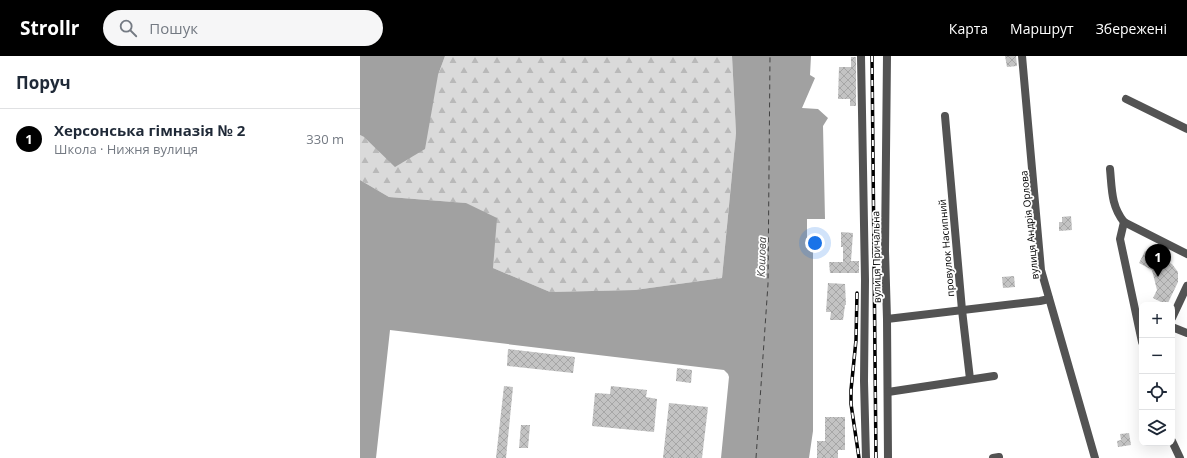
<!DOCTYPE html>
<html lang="uk">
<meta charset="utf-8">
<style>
body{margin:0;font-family:"Open Sans",sans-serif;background:#f6f6f7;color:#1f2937}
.controls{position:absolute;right:12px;bottom:12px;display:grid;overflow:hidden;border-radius:8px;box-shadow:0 4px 16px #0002}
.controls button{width:36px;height:36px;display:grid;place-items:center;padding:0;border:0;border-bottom:1px solid #e0e1e3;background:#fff;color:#1f2937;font:20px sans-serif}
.you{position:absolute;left:455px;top:187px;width:14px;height:14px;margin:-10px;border:3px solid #fff;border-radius:50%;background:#1a73e8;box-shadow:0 0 0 6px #1a73e833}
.badge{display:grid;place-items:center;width:26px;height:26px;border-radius:50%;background:#000;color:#fff;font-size:13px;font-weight:700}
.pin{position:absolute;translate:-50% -33px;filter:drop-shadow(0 1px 2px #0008)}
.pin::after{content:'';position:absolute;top:21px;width:14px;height:12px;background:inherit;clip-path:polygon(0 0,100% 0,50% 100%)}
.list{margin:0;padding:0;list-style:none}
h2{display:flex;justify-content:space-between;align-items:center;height:52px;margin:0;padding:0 16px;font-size:17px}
h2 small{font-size:13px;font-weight:400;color:#747a83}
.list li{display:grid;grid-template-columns:26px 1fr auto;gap:12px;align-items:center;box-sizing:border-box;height:60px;padding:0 16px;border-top:1px solid #e0e1e3}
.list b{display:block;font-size:15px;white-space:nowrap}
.list p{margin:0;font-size:13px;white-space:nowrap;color:#747a83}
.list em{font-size:13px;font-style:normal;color:#747a83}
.icon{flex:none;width:22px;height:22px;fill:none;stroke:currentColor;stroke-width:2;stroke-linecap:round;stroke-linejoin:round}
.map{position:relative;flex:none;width:827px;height:402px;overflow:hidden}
header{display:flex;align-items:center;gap:24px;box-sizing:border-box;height:56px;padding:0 20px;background:#000;color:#fff}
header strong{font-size:19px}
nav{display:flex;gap:22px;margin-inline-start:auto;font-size:14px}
.search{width:280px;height:36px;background:#f6f6f7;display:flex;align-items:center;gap:10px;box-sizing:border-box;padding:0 14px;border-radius:22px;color:#747a83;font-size:15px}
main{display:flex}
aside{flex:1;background:#fff}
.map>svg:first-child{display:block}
.forest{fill:url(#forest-firs)}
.water{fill:#a1a1a1}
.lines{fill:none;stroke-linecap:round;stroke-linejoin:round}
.ferry{stroke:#424242;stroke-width:1;stroke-dasharray:5 4;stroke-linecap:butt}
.building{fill:url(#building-cross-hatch)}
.minor{stroke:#535353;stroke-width:8}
.tertiary{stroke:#535353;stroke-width:8}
.rail-casing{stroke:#000;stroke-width:3.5}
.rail{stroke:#fff;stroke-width:2;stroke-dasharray:6;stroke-linecap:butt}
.labels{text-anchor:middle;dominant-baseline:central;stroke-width:3.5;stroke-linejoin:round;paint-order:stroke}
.street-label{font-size:10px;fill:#000;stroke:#fff}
.water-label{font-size:11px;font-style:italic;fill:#424242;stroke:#fff}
</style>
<header>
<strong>Strollr</strong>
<div class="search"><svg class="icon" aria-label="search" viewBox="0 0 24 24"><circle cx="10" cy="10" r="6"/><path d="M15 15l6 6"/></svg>Пошук</div>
<nav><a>Карта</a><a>Маршрут</a><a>Збережені</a></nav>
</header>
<main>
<aside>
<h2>Поруч<small></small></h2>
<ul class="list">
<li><span class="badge">1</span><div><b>Херсонська гімназія № 2</b><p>Школа · Нижня вулиця</p></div><em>330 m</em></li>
</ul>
</aside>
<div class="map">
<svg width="827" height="402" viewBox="0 0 827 402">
<defs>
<pattern id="forest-firs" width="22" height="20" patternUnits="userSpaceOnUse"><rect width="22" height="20" fill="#dadada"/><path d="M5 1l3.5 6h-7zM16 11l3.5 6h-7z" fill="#b9b9b9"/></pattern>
<pattern id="building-cross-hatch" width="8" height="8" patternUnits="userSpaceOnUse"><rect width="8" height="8" fill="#c3c3c3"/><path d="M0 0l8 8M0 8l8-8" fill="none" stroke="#a6a6a6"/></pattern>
</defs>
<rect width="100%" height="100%" fill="#fff"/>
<!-- forest -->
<polygon class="forest" points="85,0 372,0 376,77 362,222 275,234 190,236 133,212 106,147 29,141 0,124 0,79 4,81 78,19"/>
<!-- water -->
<g class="water">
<polygon points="0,0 85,0 78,19 65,93 35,111 4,81 0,79"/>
<polygon points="372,0 451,0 450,19 455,22 442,52 458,53 468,62 463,70 465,163 447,163 447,191 453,191 453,375 449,402 361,402 369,321 368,318 364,314 30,274 16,402 0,402 0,124 29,141 106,147 137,162 133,212 190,236 275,234 362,222 376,77"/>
</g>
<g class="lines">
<!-- ferry -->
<polyline class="ferry" points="396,402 408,228 410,0"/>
</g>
<!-- building -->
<g class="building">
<polygon points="645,0 656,0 657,10 647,11"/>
<polygon points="491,1 496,1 496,50 490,50 490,43 478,43 479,11 491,11"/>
<polygon points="711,160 712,174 699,175 699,166 702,166 702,161"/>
<polygon points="481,176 493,177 491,205 499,205 499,217 470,217 469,206 483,206 483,191 481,191"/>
<polygon points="785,195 812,208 818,216 818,226 807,249 793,242 797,234 792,214 779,207"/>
<polygon points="654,220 655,231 643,232 642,221"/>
<polygon points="468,227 485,228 486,249 485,249 483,264 470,264 471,256 466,256"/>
<polygon points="148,293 215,301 213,317 147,310"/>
<polygon points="317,312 332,314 331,327 316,325"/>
<polygon points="144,330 153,331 146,402 136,402"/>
<polygon points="251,330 287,334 286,341 297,343 294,376 232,370 235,337 250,338"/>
<polygon points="309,347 348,351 342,402 303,402"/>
<polygon points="465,361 485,361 485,394 478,394 478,402 457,402 457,385 465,385"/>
<polygon points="161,369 170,369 168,392 159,392"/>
<polygon points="769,377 771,389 758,391 757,385 761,384 760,378"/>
</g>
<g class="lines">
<!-- minor -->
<g class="minor">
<polyline points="501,0 505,224 504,325 506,402"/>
<polyline points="527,0 525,195 527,263 528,402"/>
<polyline points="766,43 827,73"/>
<polyline points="585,60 602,254 610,323"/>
<path d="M750 113C752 133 751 150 764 166L827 198"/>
<polyline points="764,166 760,183 782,286"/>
<polyline points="812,262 827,230"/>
<polyline points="527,263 680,245 689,243"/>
<polyline points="812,271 827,277"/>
<polyline points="528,336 634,320"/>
<polyline points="812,385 820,402"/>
<polyline points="633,402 639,401"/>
</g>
<!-- tertiary -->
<polyline class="tertiary" points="662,0 681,214 735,402"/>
<defs>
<g id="rail">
<polyline points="512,0 516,402"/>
<polyline points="497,237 496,284 491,334 491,348 499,402"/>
</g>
</defs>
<!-- rail casing -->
<use href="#rail" class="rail-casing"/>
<!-- rail -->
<use href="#rail" class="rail"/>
</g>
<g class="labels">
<!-- street labels -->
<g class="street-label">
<text transform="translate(669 169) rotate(-96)">вулиця Андрія Орлова</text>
<text transform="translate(586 192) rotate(-95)">провулок Насипний</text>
<text transform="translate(516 201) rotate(-91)">вулиця Причальна</text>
</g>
<!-- water labels -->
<g class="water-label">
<text transform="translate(401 201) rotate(-88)">Кошова</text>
</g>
</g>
</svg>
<div class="controls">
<button>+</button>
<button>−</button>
<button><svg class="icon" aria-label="locate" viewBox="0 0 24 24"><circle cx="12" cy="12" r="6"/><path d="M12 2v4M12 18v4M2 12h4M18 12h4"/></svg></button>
<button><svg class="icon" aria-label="layers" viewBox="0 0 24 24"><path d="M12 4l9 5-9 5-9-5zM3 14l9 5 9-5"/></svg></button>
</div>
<div class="you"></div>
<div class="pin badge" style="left:798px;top:221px">1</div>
</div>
</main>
